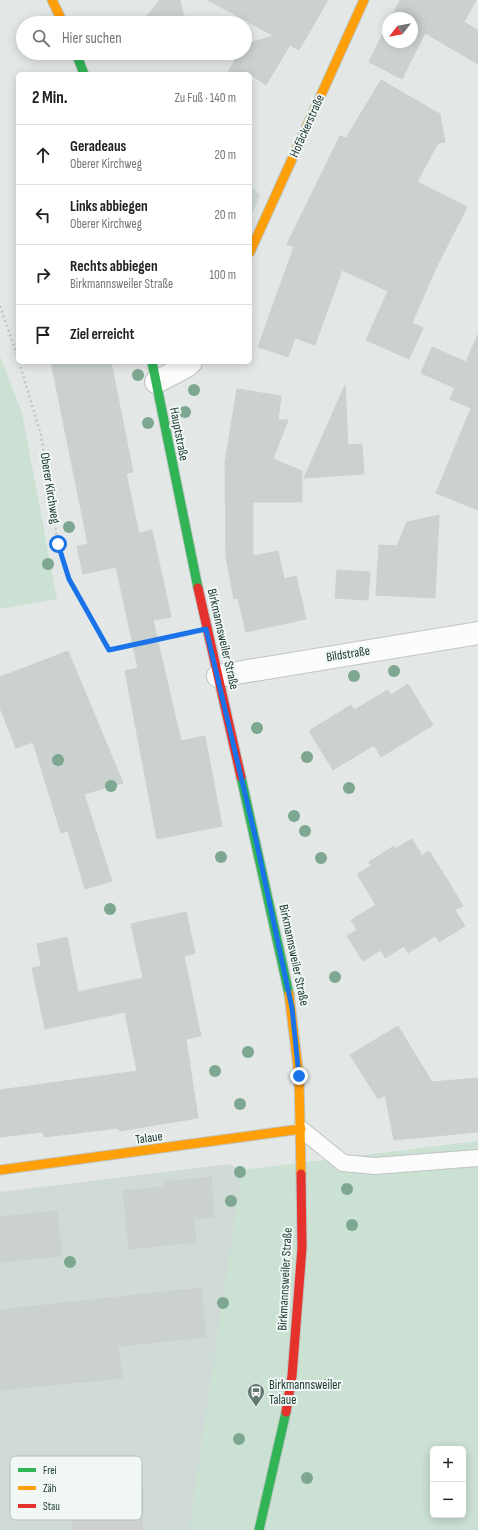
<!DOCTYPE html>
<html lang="de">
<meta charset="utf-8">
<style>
body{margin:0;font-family:"Sofia Sans Condensed",sans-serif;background:#f2f2f2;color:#202124}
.controls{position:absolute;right:12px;bottom:12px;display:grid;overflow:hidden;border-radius:6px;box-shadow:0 2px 10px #0003}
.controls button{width:36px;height:36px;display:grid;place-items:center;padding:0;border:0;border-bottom:1px solid #e0e0e0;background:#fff;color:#202124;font:20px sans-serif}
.compass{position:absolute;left:382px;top:12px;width:36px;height:36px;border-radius:50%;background:#fff;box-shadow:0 2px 10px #0003;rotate:239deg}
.stop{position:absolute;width:12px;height:12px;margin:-9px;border:3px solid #1a73e8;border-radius:50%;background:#fff}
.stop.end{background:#1a73e8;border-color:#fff;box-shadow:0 1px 4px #0008}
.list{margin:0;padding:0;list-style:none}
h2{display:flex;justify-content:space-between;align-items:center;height:52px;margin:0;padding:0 16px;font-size:17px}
h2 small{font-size:13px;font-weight:400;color:#757577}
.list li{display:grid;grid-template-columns:26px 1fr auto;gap:12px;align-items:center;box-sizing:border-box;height:60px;padding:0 16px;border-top:1px solid #e0e0e0}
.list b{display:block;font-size:15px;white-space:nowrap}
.list p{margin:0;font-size:13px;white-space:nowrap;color:#757577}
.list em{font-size:13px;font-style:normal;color:#757577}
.icon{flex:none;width:22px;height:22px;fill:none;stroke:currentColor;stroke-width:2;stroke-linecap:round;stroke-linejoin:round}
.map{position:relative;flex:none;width:478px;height:1530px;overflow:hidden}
.search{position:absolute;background:#fff;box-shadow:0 2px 10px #0003;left:16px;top:16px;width:236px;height:44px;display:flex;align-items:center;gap:10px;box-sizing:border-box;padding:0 14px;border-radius:22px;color:#757577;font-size:15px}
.panel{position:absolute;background:#fff;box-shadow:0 2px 10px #0003;left:16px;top:72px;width:236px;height:292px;border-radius:6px}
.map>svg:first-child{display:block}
.built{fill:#d0dad6}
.green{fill:#cbe1d3;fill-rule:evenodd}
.building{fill:#cbd1cf;stroke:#cbd1cf}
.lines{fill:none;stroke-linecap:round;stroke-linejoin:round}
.lane-casing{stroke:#c0c5c3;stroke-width:18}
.street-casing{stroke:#c0c5c3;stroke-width:24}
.fast-casing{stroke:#bec6c3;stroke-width:11}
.slow-casing{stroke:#bec6c3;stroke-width:11}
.jam-casing{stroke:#bec6c3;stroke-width:11}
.path{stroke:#c0c8c6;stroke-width:2.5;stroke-dasharray:2 3;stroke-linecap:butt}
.lane{stroke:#fbfcfb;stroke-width:16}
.street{stroke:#fbfcfb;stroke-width:22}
.fast{stroke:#30b455;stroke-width:9}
.slow{stroke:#ff9f0a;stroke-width:9}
.jam{stroke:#e5322d;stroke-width:9}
.tree{fill:#7da790}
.route{stroke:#1a73e8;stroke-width:5}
.labels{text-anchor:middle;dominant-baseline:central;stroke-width:4;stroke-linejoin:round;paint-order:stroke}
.street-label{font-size:13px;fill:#203b35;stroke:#f0f7f4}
.poi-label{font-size:13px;fill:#203b35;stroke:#f0f7f4;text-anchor:start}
.key{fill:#f0f7f4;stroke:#b2bfbb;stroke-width:1}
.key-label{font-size:11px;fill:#203b35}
</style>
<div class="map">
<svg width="478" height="1530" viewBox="0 0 478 1530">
<rect width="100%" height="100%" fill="#e3e8e6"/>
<!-- built -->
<g class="built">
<polygon points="250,184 260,196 250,218"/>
<polygon points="230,1164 257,1183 224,1530 0,1530 0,1192"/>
</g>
<!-- green -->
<g class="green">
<polygon points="0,356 22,413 57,599 0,609"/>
<path d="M478 1141V1530H189L242 1170ZM433 1449H463V1515H433Z"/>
</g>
<!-- building -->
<g class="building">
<polygon points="160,0 180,0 184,17 179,23 141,23"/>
<polygon points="208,0 328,0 299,50 290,45 266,85 250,74 227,74 239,53 245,53 245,44 274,36"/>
<polygon points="400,0 476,0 464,22 478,30 478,64 425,33 402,79 369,62 388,23 388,42 412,42 412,18 391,18"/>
<polygon points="381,80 440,114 445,142 438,143 417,182 467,207 435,270 412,323 423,328 409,359 366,340 388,291 342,270 315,345 295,338 288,357 258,347 294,247 287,244 340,136 346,138"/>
<polygon points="478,334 478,510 436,493 471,408 450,399 455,388 421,373 432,347 466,362"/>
<polygon points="51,362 111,362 133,472 126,473 139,533 152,530 171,617 153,620 181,741 205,736 222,826 157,839 125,671 138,668 116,567 83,574 77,546 88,544"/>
<polygon points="345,385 348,445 362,444 364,474 304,478"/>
<polygon points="237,389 281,396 278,420 288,420 273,459 302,471 302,502 253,502 253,556 278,551 284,579 296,576 306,619 246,632 238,598 234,599 226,557 225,463"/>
<polygon points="439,515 435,598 376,595 379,545 397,546 407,522"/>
<polygon points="337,570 370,572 368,600 335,598"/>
<polygon points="68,651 123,783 84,794 112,881 85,889 68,831 61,833 33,742 16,748 0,708 0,677"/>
<polygon points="408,684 433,725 381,757 374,745 333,770 309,731 351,705 354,710 388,690 391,695"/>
<polygon points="412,839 422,856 429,851 448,881 463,906 455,910 465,926 439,942 435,936 408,953 404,946 385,958 381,950 363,961 347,936 357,930 351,920 376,905 357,874 371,866 369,862 394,846 395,849"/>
<polygon points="186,912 195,953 184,956 201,1036 186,1039 198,1118 120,1131 118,1128 44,1137 43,1132 0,1137 0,1090 137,1071 125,1012 45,1029 32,968 41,966 37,944 67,937 78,992 143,978 131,924"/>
<polygon points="398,1026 432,1082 478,1078 478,1132 394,1140 385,1095 378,1099 350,1055"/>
<polygon points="211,1177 214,1217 194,1219 196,1242 129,1249 123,1191 165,1187 164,1182"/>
<polygon points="57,1211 62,1256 0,1262 0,1217"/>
<polygon points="201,1288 206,1337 118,1346 122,1378 0,1390 0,1310"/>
<polygon points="74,1485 144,1488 142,1530 72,1530"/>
</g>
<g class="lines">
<defs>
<polyline id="lane" points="301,1129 343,1163 375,1166 478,1158"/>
<g id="street">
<polyline points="156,382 187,366 191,362"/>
<polyline points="218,676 478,633"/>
</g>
<g id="fast">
<polyline points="76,53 84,74"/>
<polyline points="152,362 198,588"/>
<polyline points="241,777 289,994"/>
<polyline points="259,1530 286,1412"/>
</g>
<g id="slow">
<polyline points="52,0 63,23"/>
<polyline points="250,252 364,0"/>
<polyline points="289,994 299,1076 301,1174"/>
<polyline points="0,1170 301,1129"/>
</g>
<g id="jam">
<polyline points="198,588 241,777"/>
<polyline points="286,1412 292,1376 302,1248 301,1174"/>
</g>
</defs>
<!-- lane casing -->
<use href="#lane" class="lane-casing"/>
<!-- street casing -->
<use href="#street" class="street-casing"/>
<!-- fast casing -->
<use href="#fast" class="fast-casing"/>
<!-- slow casing -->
<use href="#slow" class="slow-casing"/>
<!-- jam casing -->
<use href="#jam" class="jam-casing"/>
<!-- path -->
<g class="path">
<polyline points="0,306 18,358"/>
<polyline points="19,362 41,435 58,544 69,579 109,649 178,635"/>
</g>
<!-- lane -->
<use href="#lane" class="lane"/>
<!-- street -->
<use href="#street" class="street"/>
<!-- fast -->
<use href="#fast" class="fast"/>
<!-- slow -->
<use href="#slow" class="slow"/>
<!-- jam -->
<use href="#jam" class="jam"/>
</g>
<!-- trees -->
<g class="tree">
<circle cx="138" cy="375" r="6"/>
<circle cx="194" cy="390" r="6"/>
<circle cx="185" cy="412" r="6"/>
<circle cx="148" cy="423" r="6"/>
<circle cx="69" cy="527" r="6"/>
<circle cx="48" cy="564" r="6"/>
<circle cx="394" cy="671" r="6"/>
<circle cx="354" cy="676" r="6"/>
<circle cx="257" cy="728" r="6"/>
<circle cx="307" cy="757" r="6"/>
<circle cx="58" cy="760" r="6"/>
<circle cx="111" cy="786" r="6"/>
<circle cx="349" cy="788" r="6"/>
<circle cx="294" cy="816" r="6"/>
<circle cx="305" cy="831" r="6"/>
<circle cx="221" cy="857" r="6"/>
<circle cx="321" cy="858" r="6"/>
<circle cx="110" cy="909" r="6"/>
<circle cx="335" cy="977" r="6"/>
<circle cx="248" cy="1052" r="6"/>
<circle cx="215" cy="1071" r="6"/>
<circle cx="240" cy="1104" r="6"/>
<circle cx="240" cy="1172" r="6"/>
<circle cx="347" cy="1189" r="6"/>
<circle cx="231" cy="1201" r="6"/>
<circle cx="352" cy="1225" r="6"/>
<circle cx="70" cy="1262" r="6"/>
<circle cx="223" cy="1303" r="6"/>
<circle cx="329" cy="1384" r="6"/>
<circle cx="239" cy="1439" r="6"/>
<circle cx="307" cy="1478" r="6"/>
</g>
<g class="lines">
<!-- route -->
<polyline class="route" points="58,544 69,579 109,650 206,629 256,840 292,1008 299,1076"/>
</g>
<!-- icons -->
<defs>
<symbol id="bus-pin" viewBox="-11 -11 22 30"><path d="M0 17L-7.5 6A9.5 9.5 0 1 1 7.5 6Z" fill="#647873" stroke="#f0f7f4"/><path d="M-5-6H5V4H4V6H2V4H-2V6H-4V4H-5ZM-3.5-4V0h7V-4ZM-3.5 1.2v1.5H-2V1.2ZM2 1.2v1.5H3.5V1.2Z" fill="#fff"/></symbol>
</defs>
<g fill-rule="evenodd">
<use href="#bus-pin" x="246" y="1382" width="20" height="27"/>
</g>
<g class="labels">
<!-- street labels -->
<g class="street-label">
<text transform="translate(307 126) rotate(-66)">Hofäckerstraße</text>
<text transform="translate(179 434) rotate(79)">Hauptstraße</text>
<text transform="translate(50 488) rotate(81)">Oberer Kirchweg</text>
<text transform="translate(223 639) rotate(77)">Birkmannsweiler Straße</text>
<text transform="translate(348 654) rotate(-9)">Bildstraße</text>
<text transform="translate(294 955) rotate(78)">Birkmannsweiler Straße</text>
<text transform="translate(149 1138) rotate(-8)">Talaue</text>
<text transform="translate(285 1279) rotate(-87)">Birkmannsweiler Straße</text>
</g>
<!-- poi labels -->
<g class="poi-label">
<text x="269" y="1385">Birkmannsweiler<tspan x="269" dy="15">Talaue</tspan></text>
</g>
</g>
<!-- legend -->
<rect x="10" y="1456" width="132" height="64" rx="6" class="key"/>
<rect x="18" y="1468" width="18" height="4" fill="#30b455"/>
<rect x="18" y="1486" width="18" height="4" fill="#ff9f0a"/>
<rect x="18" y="1504" width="18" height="4" fill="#e5322d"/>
<g class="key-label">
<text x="43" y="1474">Frei</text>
<text x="43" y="1492">Zäh</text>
<text x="43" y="1510">Stau</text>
</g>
</svg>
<div class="controls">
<button>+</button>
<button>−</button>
</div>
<svg class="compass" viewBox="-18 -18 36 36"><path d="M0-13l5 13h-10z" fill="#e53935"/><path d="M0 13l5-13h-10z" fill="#757577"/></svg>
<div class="stop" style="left:58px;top:544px"></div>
<div class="stop end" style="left:299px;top:1076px"></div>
<div class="search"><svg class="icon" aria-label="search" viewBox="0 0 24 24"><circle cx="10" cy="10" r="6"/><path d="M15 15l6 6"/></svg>Hier suchen</div>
<section class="panel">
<h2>2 Min.<small>Zu Fuß · 140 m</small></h2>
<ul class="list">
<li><svg class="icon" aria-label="ahead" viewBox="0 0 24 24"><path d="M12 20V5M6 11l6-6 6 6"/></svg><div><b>Geradeaus</b><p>Oberer Kirchweg</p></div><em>20 m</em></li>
<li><svg class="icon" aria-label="left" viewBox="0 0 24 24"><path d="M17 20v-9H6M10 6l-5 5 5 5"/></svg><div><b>Links abbiegen</b><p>Oberer Kirchweg</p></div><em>20 m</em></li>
<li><svg class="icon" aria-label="right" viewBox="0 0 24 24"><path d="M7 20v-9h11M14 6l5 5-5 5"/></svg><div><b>Rechts abbiegen</b><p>Birkmannsweiler Straße</p></div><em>100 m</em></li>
<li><svg class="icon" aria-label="arrive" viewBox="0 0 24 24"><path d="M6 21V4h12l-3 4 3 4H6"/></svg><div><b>Ziel erreicht</b></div></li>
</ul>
</section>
</div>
